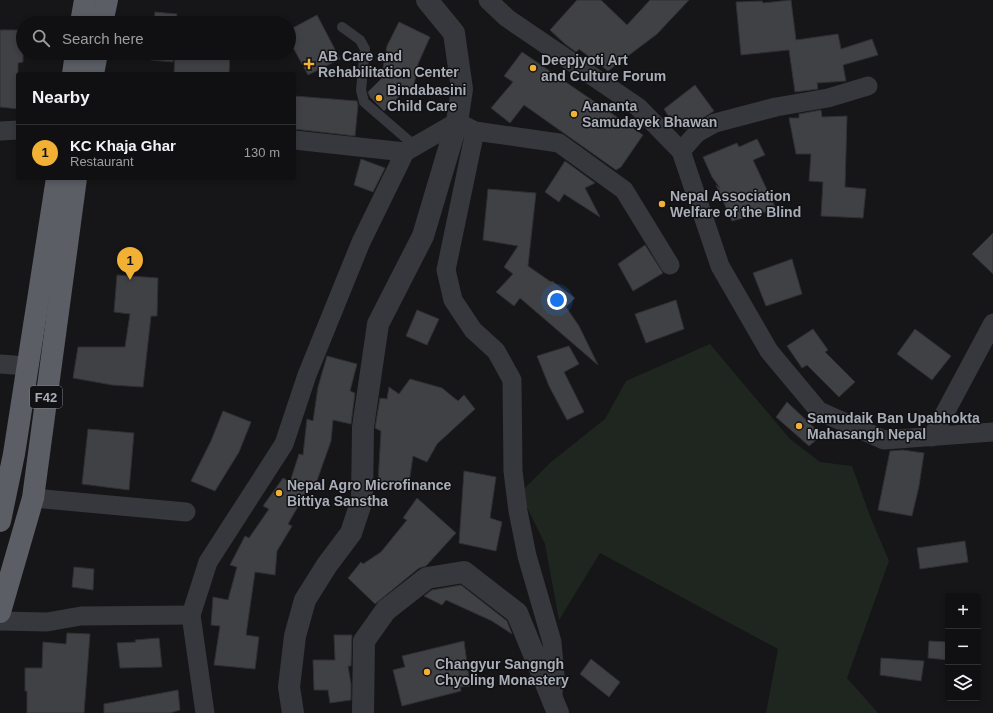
<!DOCTYPE html>
<meta charset="utf-8">
<style>
body{margin:0;font-family:Arial,sans-serif;background:#19191b;color:#f1f3f6}
.controls{position:absolute;right:12px;bottom:12px;display:grid;overflow:hidden;border-radius:4px;box-shadow:0 2px 6px #0003}
.controls button{width:36px;height:36px;display:grid;place-items:center;padding:0;border:0;border-bottom:1px solid #303032;background:#101012;color:#f1f3f6;font:20px sans-serif}
.you{position:absolute;left:557px;top:300px;width:14px;height:14px;margin:-10px;border:3px solid #fff;border-radius:50%;background:#1a73e8;box-shadow:0 0 0 6px #1a73e833}
.badge{display:grid;place-items:center;width:26px;height:26px;border-radius:50%;background:#f2b134;color:#111;font-size:13px;font-weight:700}
.pin{position:absolute;translate:-50% -33px;filter:drop-shadow(0 1px 2px #0008)}
.pin::after{content:'';position:absolute;top:21px;width:14px;height:12px;background:inherit;clip-path:polygon(0 0,100% 0,50% 100%)}
.list{margin:0;padding:0;list-style:none}
h2{display:flex;justify-content:space-between;align-items:center;height:52px;margin:0;padding:0 16px;font-size:17px}
h2 small{font-size:13px;font-weight:400;color:#9c9d9f}
.list li{display:grid;grid-template-columns:26px 1fr auto;gap:12px;align-items:center;box-sizing:border-box;height:56px;padding:0 16px;border-top:1px solid #303032}
.list b{display:block;font-size:15px;white-space:nowrap}
.list p{margin:0;font-size:13px;white-space:nowrap;color:#9c9d9f}
.list em{font-size:13px;font-style:normal;color:#9c9d9f}
.icon{flex:none;width:22px;height:22px;fill:none;stroke:currentColor;stroke-width:2;stroke-linecap:round;stroke-linejoin:round}
.map{position:relative;flex:none;width:993px;height:713px;overflow:hidden}
.search{position:absolute;background:#101012;box-shadow:0 2px 6px #0003;left:16px;top:16px;width:280px;height:44px;display:flex;align-items:center;gap:10px;box-sizing:border-box;padding:0 14px;border-radius:22px;color:#9c9d9f;font-size:15px}
.panel{position:absolute;background:#101012;box-shadow:0 2px 6px #0003;left:16px;top:72px;width:280px;height:108px;border-radius:4px}
.map>svg:first-child{display:block}
.green{fill:#1e261f}
.building{fill:#404145;stroke:#303034}
.lines{fill:none;stroke-linecap:round;stroke-linejoin:round}
.service{stroke:#37383d;stroke-width:10}
.minor{stroke:#37383d;stroke-width:19}
.tertiary{stroke:#37383d;stroke-width:22}
.trunk{stroke:#5b5e65;stroke-width:22}
.poi-dot{fill:#f2b134;stroke:#111113;stroke-width:1.5}
.labels{text-anchor:middle;dominant-baseline:central;stroke-width:3;stroke-linejoin:round;paint-order:stroke}
.shield{fill:#111113;stroke:#7b7e86;stroke-width:1}
.shield-label{font-size:13px;font-weight:bold;fill:#a8adb8}
.poi-label{font-size:14px;font-weight:bold;fill:#a8adb8;stroke:#111113;text-anchor:start}
</style>
<div class="map">
<svg width="993" height="713" viewBox="0 0 993 713">
<rect width="100%" height="100%" fill="#161618"/>
<!-- green -->
<polygon class="green" points="710,344 790,439 820,462 852,466 870,516 889,561 847,678 878,713 766,713 778,649 600,553 559,620 545,544 520,493 551,462 605,419 626,381"/>
<!-- building -->
<g class="building">
<polygon points="577,0 601,0 627,25 650,0 689,0 657,34 608,71 579,49 576,52 565,44 550,30"/>
<polygon points="791,0 796,40 838,34 841,49 872,39 878,55 843,65 846,81 817,83 818,89 795,92 789,50 741,55 736,2 762,1 763,3"/>
<polygon points="155,12 177,14 176,23 154,23"/>
<polygon points="317,15 340,59 308,75 289,40 289,30"/>
<polygon points="399,22 430,37 418,64 413,90 407,89 384,111 370,97 368,92 381,79 387,46"/>
<polygon points="0,30 23,30 23,62 18,63 18,109 0,107"/>
<polygon points="522,52 643,135 621,167 616,170 524,105 510,123 491,108 513,82 504,76"/>
<polygon points="152,53 173,53 173,62 151,60"/>
<polygon points="175,53 230,53 229,74 174,74"/>
<polygon points="695,85 714,111 685,129 669,117 664,109"/>
<polygon points="294,96 357,101 358,105 355,136 294,129"/>
<polygon points="821,110 822,117 847,116 845,187 866,189 863,218 821,216 823,182 809,181 811,154 796,154 789,118 799,118 799,114"/>
<polygon points="757,139 765,155 753,160 776,209 732,221 716,185 720,188 712,177 703,157 737,143 739,147"/>
<polygon points="361,159 385,168 373,192 354,185"/>
<polygon points="565,161 595,183 585,188 600,217 564,194 559,202 545,192"/>
<polygon points="488,189 536,193 528,266 551,282 552,281 575,298 566,307 579,326 598,365 520,298 514,306 496,292 513,274 504,267 518,246 483,240"/>
<polygon points="993,233 993,274 972,254"/>
<polygon points="645,245 663,273 633,291 618,264"/>
<polygon points="792,259 802,294 766,306 753,273"/>
<polygon points="117,275 158,278 157,316 151,316 143,387 112,385 73,378 78,347 125,347 130,314 114,312"/>
<polygon points="676,300 684,329 646,343 635,314"/>
<polygon points="417,310 439,319 427,345 406,336"/>
<polygon points="813,329 828,350 825,352 855,382 839,397 807,365 802,368 787,346"/>
<polygon points="915,329 951,356 932,380 897,354"/>
<polygon points="569,346 579,364 564,372 584,412 567,420 549,386 537,356"/>
<polygon points="327,356 357,364 350,391 355,393 351,424 333,420 331,441 314,489 309,487 288,524 292,526 277,551 275,575 255,572 246,635 259,637 255,669 214,665 220,626 211,625 213,597 228,600 237,567 230,565 245,536 249,538 269,509 263,506 283,478 290,482 299,454 303,455 307,419 313,421 318,387"/>
<polygon points="410,379 442,388 458,401 464,395 475,409 437,444 427,462 413,456 408,490 378,483 381,431 375,428 380,398 387,399 389,387 399,394"/>
<polygon points="787,402 822,435 809,446 776,417"/>
<polygon points="223,411 251,422 239,452 215,491 191,481 211,441"/>
<polygon points="88,429 134,433 129,490 82,484"/>
<polygon points="903,450 924,453 919,486 912,516 878,510 890,451"/>
<polygon points="464,471 496,477 490,518 502,522 496,551 459,543"/>
<polygon points="417,498 456,533 426,566 419,568 375,604 348,578 361,562 363,564 381,552 407,520 403,518"/>
<polygon points="965,541 968,562 920,569 917,548"/>
<polygon points="74,567 94,569 93,590 72,587"/>
<polygon points="461,585 507,621 512,634 492,621 446,600 442,605 424,596 432,590"/>
<polygon points="67,633 90,634 84,713 27,713 27,691 25,691 25,668 42,668 43,642 66,644"/>
<polygon points="334,635 352,635 351,666 348,666 351,684 351,700 330,703 328,690 314,690 313,660 335,660"/>
<polygon points="159,638 162,667 120,668 117,643 136,642 135,640"/>
<polygon points="464,641 470,686 460,687 461,691 402,706 393,670 405,667 402,656"/>
<polygon points="929,641 948,642 948,660 928,658"/>
<polygon points="881,658 924,661 921,681 880,675"/>
<polygon points="591,659 620,682 609,697 580,674"/>
<polygon points="178,690 180,710 170,713 104,713 104,704"/>
</g>
<g class="lines">
<!-- service -->
<polyline class="service" points="342,27 360,40 365,49 361,90 364,102 415,146"/>
<!-- minor -->
<g class="minor">
<polyline points="488,0 507,18 638,107 681,151 720,266 769,351 819,411 884,440 993,432"/>
<polyline points="0,131 18,130"/>
<polyline points="475,131 446,270 453,300 473,330 496,351 512,380 513,471 518,511 527,556 552,642 555,676 552,702"/>
<polyline points="294,140 405,152"/>
<polyline points="681,151 697,133 715,123 776,107 828,98 868,86"/>
<polyline points="0,364 27,366"/>
<polyline points="932,437 993,323"/>
<polyline points="33,498 186,512"/>
<polyline points="0,621 47,622 81,616 191,615"/>
<polyline points="205,713 191,615 208,562 284,444 307,375 361,242 405,152 457,122 475,131 559,143 624,190 670,265"/>
</g>
<!-- tertiary -->
<g class="tertiary">
<polyline points="293,713 289,687 295,636 305,600 327,565 351,533 362,500 363,427 378,324 423,236 457,122 462,89 454,33 427,0"/>
<polyline points="363,713 364,641 386,610 427,578 464,572 517,613 558,713"/>
</g>
<!-- trunk -->
<g class="trunk">
<polyline points="81,23 85,0"/>
<polyline points="102,23 107,0"/>
<polyline points="73,74 76,53"/>
<polyline points="93,74 97,53"/>
<polyline points="0,521 14,454 57,178"/>
<polyline points="0,612 33,498 76,178"/>
</g>
</g>
<!-- markers -->
<g class="poi-dot">
<path d="M307 58h4v4h4v4h-4v4h-4v-4h-4v-4h4z"/>
<circle cx="533" cy="68" r="4"/>
<circle cx="379" cy="98" r="4"/>
<circle cx="574" cy="114" r="4"/>
<circle cx="662" cy="204" r="4"/>
<circle cx="799" cy="426" r="4"/>
<circle cx="279" cy="493" r="4"/>
<circle cx="427" cy="672" r="4"/>
</g>
<g class="labels">
<!-- shield labels -->
<rect class="shield" x="30" y="386" width="32" height="22" rx="3"/>
<g class="shield-label">
<text x="46" y="397">F42</text>
</g>
<!-- poi labels -->
<g class="poi-label">
<text x="318" y="56">AB Care and<tspan x="318" dy="16">Rehabilitation Center</tspan></text>
<text x="541" y="60">Deepjyoti Art<tspan x="541" dy="16">and Culture Forum</tspan></text>
<text x="387" y="90">Bindabasini<tspan x="387" dy="16">Child Care</tspan></text>
<text x="582" y="106">Aananta<tspan x="582" dy="16">Samudayek Bhawan</tspan></text>
<text x="670" y="196">Nepal Association<tspan x="670" dy="16">Welfare of the Blind</tspan></text>
<text x="807" y="418">Samudaik Ban Upabhokta<tspan x="807" dy="16">Mahasangh Nepal</tspan></text>
<text x="287" y="485">Nepal Agro Microfinance<tspan x="287" dy="16">Bittiya Sanstha</tspan></text>
<text x="435" y="664">Changyur Sangngh<tspan x="435" dy="16">Chyoling Monastery</tspan></text>
</g>
</g>
</svg>
<div class="controls">
<button>+</button>
<button>−</button>
<button><svg class="icon" aria-label="layers" viewBox="0 0 24 24"><path d="M12 4l9 5-9 5-9-5zM3 14l9 5 9-5"/></svg></button>
</div>
<div class="you"></div>
<div class="pin badge" style="left:130px;top:280px">1</div>
<div class="search"><svg class="icon" aria-label="search" viewBox="0 0 24 24"><circle cx="10" cy="10" r="6"/><path d="M15 15l6 6"/></svg>Search here</div>
<section class="panel">
<h2>Nearby<small></small></h2>
<ul class="list">
<li><span class="badge">1</span><div><b>KC Khaja Ghar</b><p>Restaurant</p></div><em>130 m</em></li>
</ul>
</section>
</div>
